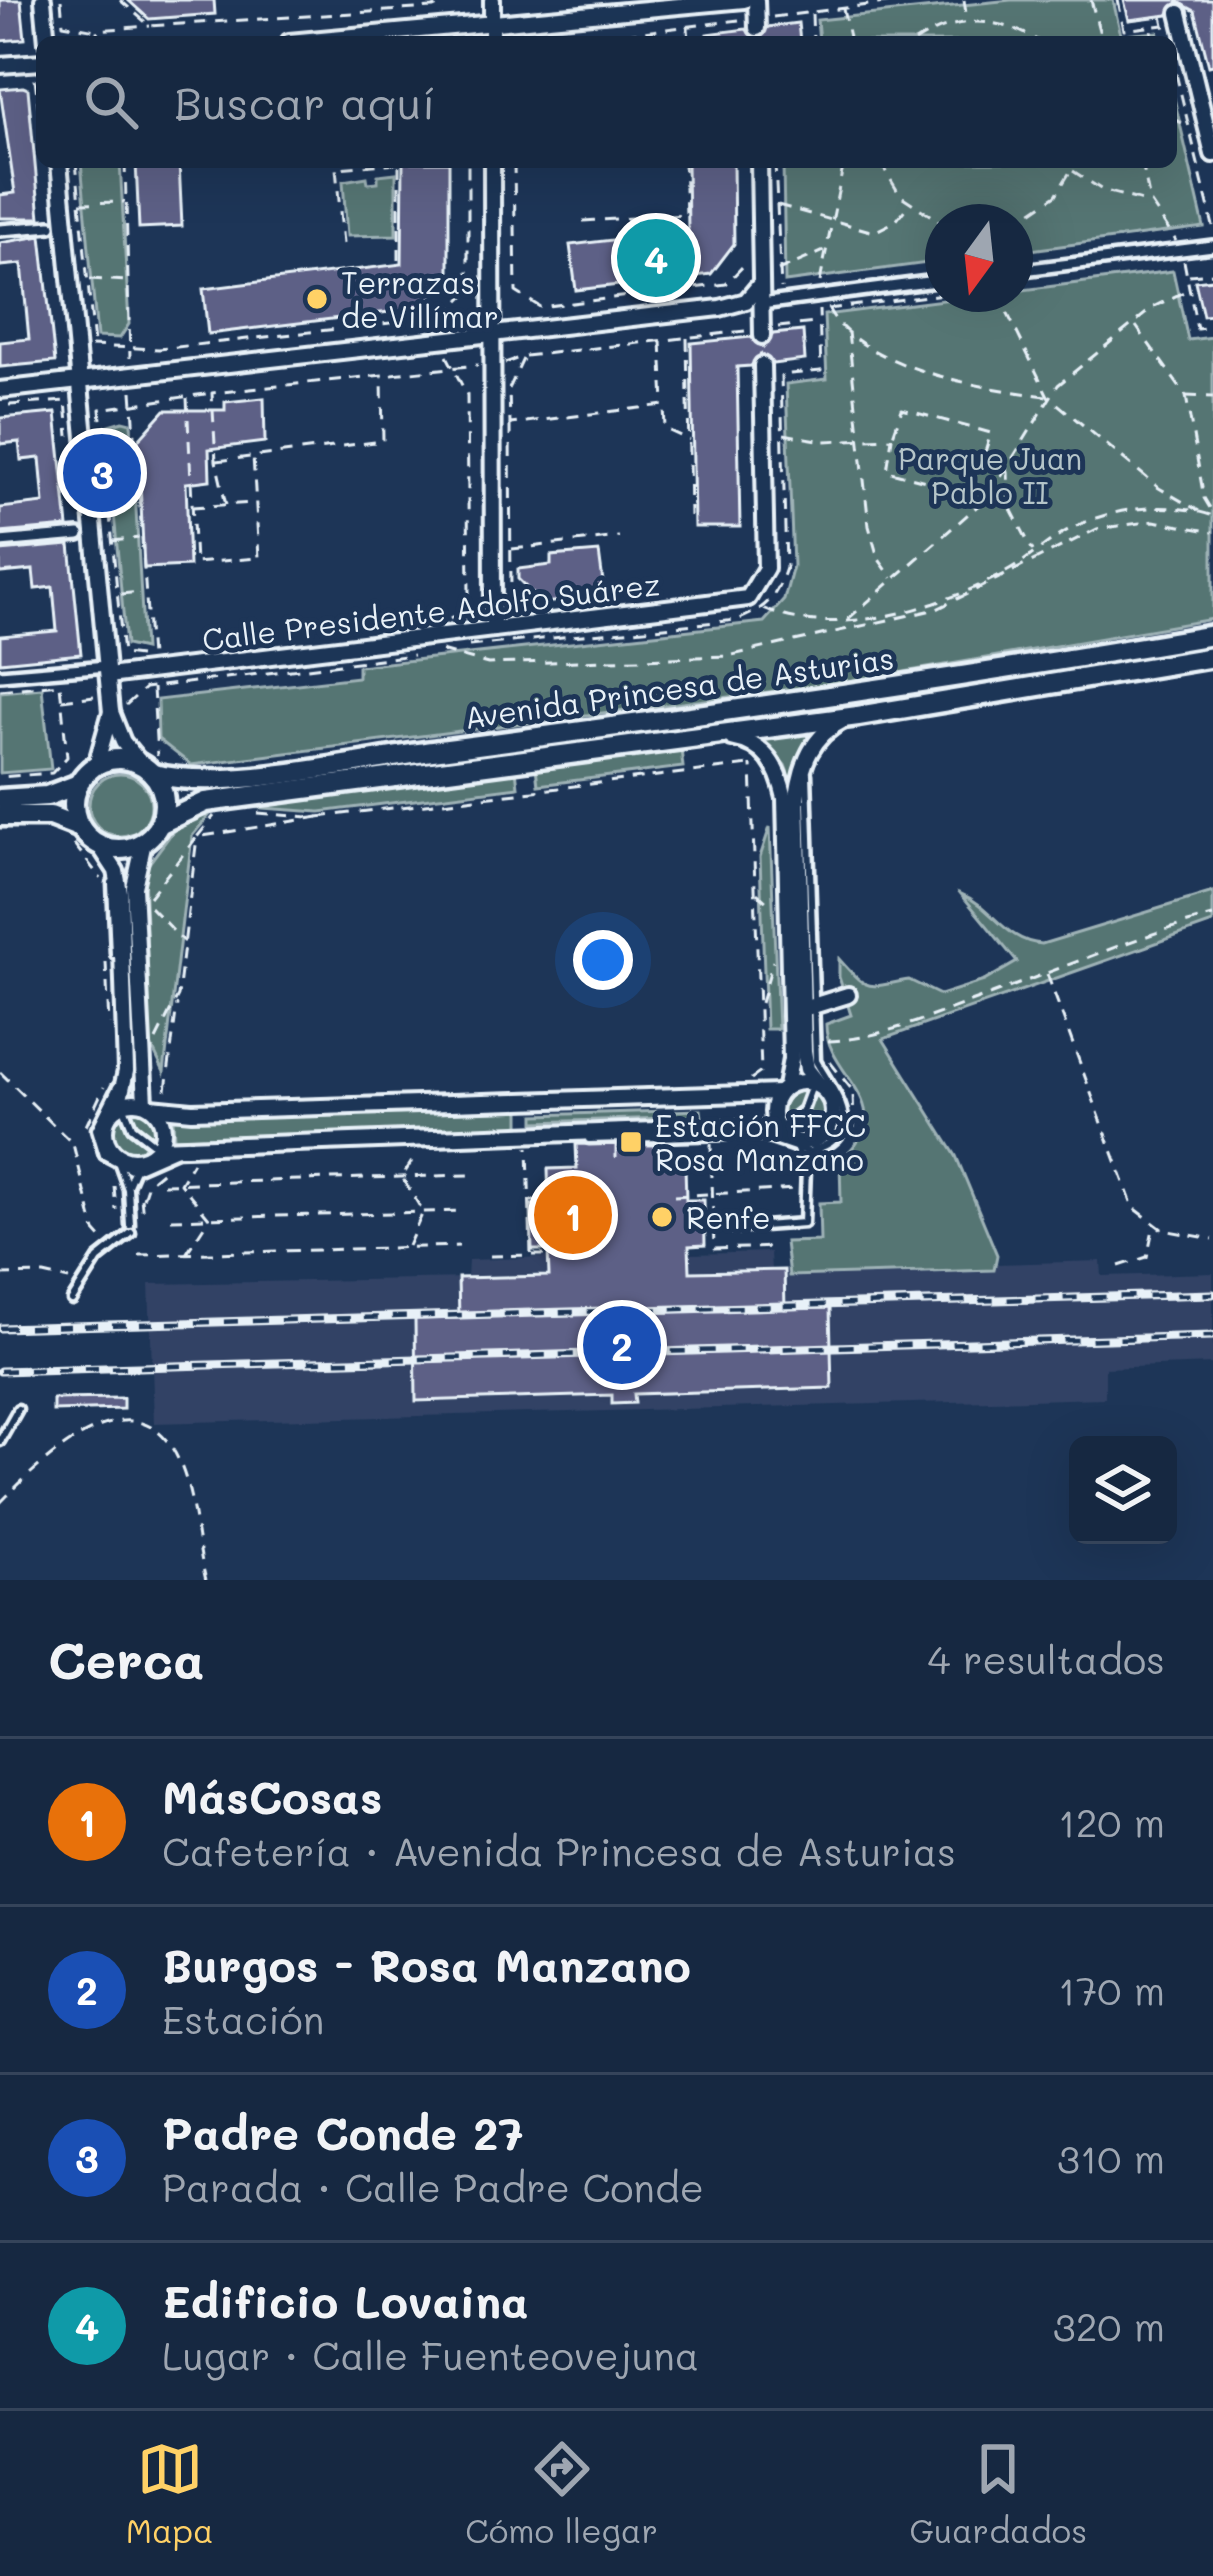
<!DOCTYPE html>
<html lang="es">
<meta charset="utf-8">
<style>
body{margin:0;font-family:Mali,sans-serif;background:#1f3048;color:#f1f3f6}
.controls{position:absolute;right:36px;bottom:36px;display:grid;overflow:hidden;border-radius:18px;box-shadow:0 12px 48px #0002}
.controls button{width:108px;height:108px;display:grid;place-items:center;padding:0;border:0;border-bottom:3px solid #35445a;background:#162841;color:#f1f3f6;font:60px sans-serif}
.compass{position:absolute;left:925px;top:204px;width:108px;height:108px;border-radius:50%;background:#162841;box-shadow:0 12px 48px #0002;rotate:195deg}
.you{position:absolute;left:603px;top:960px;width:42px;height:42px;margin:-30px;border:9px solid #fff;border-radius:50%;background:#1a73e8;box-shadow:0 0 0 18px #1a73e833}
.badge{display:grid;place-items:center;width:78px;height:78px;border-radius:50%;background:#ffd166;color:#fff;font-size:39px;font-weight:700}
.pin{position:absolute;translate:-50% -50%;border:6px solid #fff;box-shadow:0 3px 12px #0006}
.list{margin:0;padding:0;list-style:none}
h2{display:flex;justify-content:space-between;align-items:center;height:156px;margin:0;padding:0 48px;font-size:51px}
h2 small{font-size:39px;font-weight:400;color:#9ea6b1}
.list li{display:grid;grid-template-columns:78px 1fr auto;gap:36px;align-items:center;box-sizing:border-box;height:168px;padding:0 48px;border-top:3px solid #35445a}
.list b{display:block;font-size:45px;white-space:nowrap}
.list p{margin:0;font-size:39px;white-space:nowrap;color:#9ea6b1}
.list em{font-size:39px;font-style:normal;color:#9ea6b1}
.icon{flex:none;width:66px;height:66px;fill:none;stroke:currentColor;stroke-width:2;stroke-linecap:round;stroke-linejoin:round}
.map{position:relative;flex:none;width:1213px;height:1580px;overflow:hidden}
.search{position:absolute;background:#162841;box-shadow:0 12px 48px #0002;left:36px;right:36px;top:36px;height:132px;display:flex;align-items:center;gap:30px;box-sizing:border-box;padding:0 42px;border-radius:18px;color:#9ea6b1;font-size:45px}
.sheet{height:828px;background:#162841}
nav{display:flex;justify-content:space-around;align-items:center;box-sizing:border-box;height:168px;border-top:3px solid #35445a;background:#162841;font-size:33px;color:#9ea6b1}
nav a{display:grid;justify-items:center;gap:6px}
nav .on{color:#ffd166}
.map>svg:first-child{display:block}
.built{fill:#304265}
.green{fill:#557473;stroke:#9eb2b6;stroke-width:3}
.building{fill:#5d6086;stroke:#e8f1f8;stroke-width:3}
.lines{fill:none;stroke-linecap:round;stroke-linejoin:round}
.service-casing{stroke:#e8f1f8;stroke-width:15}
.pedestrian-casing{stroke:#e8f1f8;stroke-width:18}
.minor-casing{stroke:#e8f1f8;stroke-width:22}
.secondary-casing{stroke:#e8f1f8;stroke-width:27}
.path{stroke:#e8f1f8;stroke-width:3;stroke-dasharray:12 9;stroke-linecap:butt}
.service{stroke:#1d3557;stroke-width:6}
.pedestrian{stroke:#1d3557;stroke-width:9}
.minor{stroke:#1d3557;stroke-width:14}
.secondary{stroke:#1d3557;stroke-width:18}
.rail-casing{stroke:#e8f1f8;stroke-width:9}
.rail{stroke:#1d3557;stroke-width:4.5;stroke-dasharray:14;stroke-linecap:butt}
.poi-dot{fill:#ffd166;stroke:#1d3557;stroke-width:4.5}
.labels{text-anchor:middle;dominant-baseline:central;stroke-width:10;stroke-linejoin:round;paint-order:stroke}
.poi-label{font-size:30px;fill:#e8f1f8;stroke:#1d3557;text-anchor:start}
.park-label{font-size:30px;fill:#b5c5c9;stroke:#1d3557}
.street-label{font-size:30px;fill:#e8f1f8;stroke:#1d3557}
</style>
<div class="map">
<svg width="1213" height="1580" viewBox="0 0 1213 1580">
<rect width="100%" height="100%" fill="#1d3557"/>
<filter id="ink" filterUnits="userSpaceOnUse"><feTurbulence type="fractalNoise" baseFrequency=".00833" numOctaves="2"/><feDisplacementMap in="SourceGraphic" scale="24" xChannelSelector="R" yChannelSelector="G"/><feConvolveMatrix kernelMatrix="1 2 1 2 8 2 1 2 1" color-interpolation-filters="sRGB"/></filter>
<g filter="url(#ink)">
<!-- built -->
<polygon class="built" points="656,1132 657,1165 685,1165 686,1192 675,1193 675,1200 704,1200 705,1245 689,1246 690,1254 770,1252 771,1270 1101,1261 1102,1276 1213,1273 1213,1364 1105,1368 1105,1398 154,1423 149,1284 467,1278 468,1260 548,1257 548,1250 532,1250 531,1205 561,1204 560,1196 549,1196 548,1169 577,1168 576,1134"/>
<!-- green -->
<g class="green">
<polygon points="1011,0 1113,0 1121,35 1158,32 1161,42 819,42 817,20"/>
<polygon points="1171,85 1204,227 1015,252 1015,222 943,222 943,261 785,282 783,162 1171,162"/>
<polygon points="81,162 120,162 129,324 120,338 97,337"/>
<polygon points="396,173 396,235 347,236 343,181 367,177 368,183 378,182 378,175"/>
<polygon points="1173,271 1188,340 1213,337 1213,619 840,683 191,765 158,739 157,700 358,677 358,666 764,622 784,600 793,566 786,384 827,379 824,315"/>
<polygon points="123,421 131,423 144,649 126,645 106,426"/>
<polygon points="1213,643 1213,648 886,699"/>
<polygon points="42,688 51,769 0,773 0,692"/>
<polygon points="679,727 228,790 227,786"/>
<polygon points="816,732 805,746 791,781 785,765 760,739"/>
<polygon points="681,749 683,767 538,785 536,767"/>
<polygon points="516,770 518,787 320,812 233,806"/>
<circle cx="120" cy="805" r="31"/>
<polygon points="216,807 192,836 164,1072 150,1043 144,870 179,823"/>
<polygon points="770,827 778,1029 766,1029 760,857"/>
<path d="M1213 892V923L883 1039 956 1156 997 1255 994 1270 789 1276 785 1242 820 1241 819 1203 841 1202 840 1160C906 1104 825 1077 826 1024L851 1015 839 977V959C870 994 866 987 909 980L940 995 984 981 1017 962 961 894C992 906 1005 942 1042 944Z"/>
<circle cx="804" cy="1111" r="21"/>
<polygon points="520,1110 520,1128 174,1138 173,1119"/>
<polygon points="701,1110 702,1117 535,1122 535,1115"/>
<circle cx="134" cy="1131" r="20"/>
</g>
<!-- building -->
<g class="building">
<polygon points="0,0 21,0 25,39 0,41"/>
<polygon points="128,0 214,0 215,14 149,19"/>
<polygon points="1124,0 1213,0 1213,65 1209,66 1195,11 1178,2 1168,15 1129,20"/>
<polygon points="798,23 800,42 707,42 707,34 746,29 759,39 768,27"/>
<polygon points="23,87 28,89 40,218 0,218 0,195 15,193 0,89"/>
<polygon points="136,162 179,162 182,226 139,228"/>
<polygon points="403,162 449,162 449,278 422,308 208,334 203,289 402,264"/>
<polygon points="687,162 733,162 734,244 711,274 576,290 570,245 688,231"/>
<polygon points="41,236 55,362 0,367 0,342 29,339 22,264 0,266 0,243"/>
<polygon points="1213,279 1213,315 1203,316 1195,281"/>
<polygon points="803,331 805,360 773,364 761,354 751,366 737,367 740,527 694,527 691,343 751,337 763,347 773,334"/>
<polygon points="264,398 265,442 209,449 210,480 186,483 189,566 144,568 138,440 165,410 225,410 225,402"/>
<polygon points="56,413 68,527 0,533 0,508 44,503 40,458 21,460 19,442 0,444 0,418"/>
<polygon points="70,545 81,654 0,662 0,636 57,631 53,587 35,589 33,570 0,573 0,551"/>
<polygon points="599,552 605,597 542,603 518,579 518,569 551,565 551,556"/>
<polygon points="576,1144 656,1145 657,1166 685,1165 686,1200 704,1200 705,1245 689,1246 690,1272 784,1270 785,1309 830,1308 832,1388 634,1394 635,1403 612,1404 612,1395 416,1401 415,1319 459,1318 458,1278 549,1276 548,1250 532,1250 531,1205 549,1204 548,1169 577,1168"/>
<polygon points="123,1398 123,1409 53,1411 53,1399"/>
</g>
<g class="lines">
<defs>
<g id="service">
<polyline points="112,883 115,954"/>
<polyline points="117,1087 96,1129 104,1155 133,1170 174,1152"/>
<polyline points="123,1105 132,1127 159,1148"/>
<polyline points="780,1128 803,1110 813,1083"/>
<path d="M762 1136 809 1152C872 1133 834 1094 816 1061L807 774"/>
<polyline points="589,1139 726,1135"/>
<polyline points="793,1141 804,1165"/>
<polyline points="115,1153 128,1189 130,1225"/>
<polyline points="128,1185 139,1160"/>
<polyline points="735,1228 804,1223 806,1168 818,1138"/>
<polyline points="72,1300 98,1259 131,1233"/>
<polyline points="0,1441 18,1409"/>
</g>
<g id="pedestrian">
<polyline points="0,230 51,226"/>
<polyline points="1015,271 1213,246"/>
<polyline points="761,304 943,280"/>
<polyline points="0,542 79,535"/>
<polyline points="0,675 107,666"/>
</g>
<g id="minor">
<polyline points="43,0 47,42"/>
<polyline points="492,0 492,42"/>
<polyline points="756,0 757,28"/>
<polyline points="1179,13 1213,154"/>
<polyline points="289,42 744,0"/>
<polyline points="0,65 42,62"/>
<polyline points="59,162 111,712 123,742 142,765"/>
<polyline points="492,162 493,629"/>
<polyline points="759,162 762,336"/>
<polyline points="0,390 720,308 746,301 761,283"/>
<polyline points="108,676 748,598 766,568 762,365"/>
<path d="M732 738C766 744 778 767 785 798L791 1059 786 1087"/>
<polyline points="96,765 111,712"/>
<polyline points="144,842 134,887 145,1103"/>
<polyline points="99,845 116,871 120,892 126,1071 118,1107"/>
<polyline points="803,1009 848,995"/>
<circle cx="803" cy="1112" r="30"/>
<path d="M821 1087 807 1069 804 1051 797 797C802 764 811 736 844 720"/>
<circle cx="134" cy="1131" r="29"/>
<polyline points="151,1107 192,1111 779,1093"/>
<polyline points="158,1148 710,1128 780,1131"/>
</g>
<g id="secondary">
<circle cx="119" cy="804" r="45"/>
<path d="M153 774C228 792 360 760 440 750 699 716 956 679 1213 635"/>
<polyline points="0,799 47,796 79,784"/>
<polyline points="0,816 50,816 81,828"/>
<polyline points="161,823 206,802 858,716 1213,657"/>
</g>
</defs>
<!-- service casing -->
<use href="#service" class="service-casing"/>
<!-- pedestrian casing -->
<use href="#pedestrian" class="pedestrian-casing"/>
<!-- minor casing -->
<use href="#minor" class="minor-casing"/>
<!-- secondary casing -->
<use href="#secondary" class="secondary-casing"/>
<!-- path -->
<g class="path">
<polyline points="61,0 63,24 96,30"/>
<polyline points="120,0 150,26 433,8 452,0"/>
<polyline points="964,0 967,20"/>
<polyline points="1091,0 1102,42"/>
<polyline points="1118,0 1124,30 1164,25"/>
<polyline points="843,9 850,42"/>
<polyline points="812,14 813,42"/>
<polyline points="1162,16 1168,42"/>
<polyline points="773,17 909,0"/>
<polyline points="688,27 689,42"/>
<polyline points="99,42 97,30 150,26"/>
<polyline points="562,42 739,20"/>
<path d="M915 42C956 15 999 16 1040 42"/>
<polyline points="1150,42 1153,28"/>
<polyline points="1171,53 1213,226"/>
<polyline points="35,79 42,136"/>
<polyline points="1171,118 1187,125"/>
<polyline points="76,162 94,344"/>
<polyline points="125,162 130,358"/>
<polyline points="514,162 516,292 540,307 726,284 745,264"/>
<polyline points="775,162 781,289"/>
<polyline points="880,162 900,195 943,224"/>
<polyline points="1142,162 1150,202 1176,241"/>
<polyline points="777,166 801,162"/>
<polyline points="1073,171 1102,190 1146,202"/>
<polyline points="80,203 125,202"/>
<polyline points="778,205 874,232 896,221 909,204"/>
<polyline points="583,221 686,215 684,162"/>
<polyline points="1015,223 1056,195 1076,162"/>
<polyline points="343,244 336,168 399,163"/>
<polyline points="399,260 399,166"/>
<polyline points="1184,261 1197,329 1213,327"/>
<polyline points="778,271 824,251"/>
<polyline points="1189,275 1213,273"/>
<polyline points="90,279 128,281"/>
<polyline points="820,282 844,162"/>
<polyline points="998,294 1048,396 1159,488 1199,511"/>
<path d="M828 308C858 368 986 389 1046 396"/>
<polyline points="828,309 943,294"/>
<polyline points="1136,326 1186,396 1204,498 1213,513"/>
<polyline points="778,327 816,323"/>
<polyline points="848,332 869,526 878,558 892,578"/>
<polyline points="687,338 690,516"/>
<polyline points="661,341 664,403"/>
<polyline points="91,346 159,349 444,317 468,292 468,162"/>
<polyline points="447,356 467,395 469,595 465,610 450,619"/>
<polyline points="523,359 509,389 510,424 664,405 665,429 689,440"/>
<polyline points="505,363 525,356 745,331"/>
<polyline points="132,391 150,657"/>
<polyline points="1186,396 1213,397"/>
<polyline points="187,398 195,563 259,558 253,456"/>
<polyline points="9,405 66,401 69,436"/>
<polyline points="510,424 511,594 519,606 532,610"/>
<polyline points="784,434 823,441 892,438 887,471 972,493 991,433 902,409 892,438"/>
<polyline points="217,461 383,441 382,377"/>
<polyline points="986,461 1008,471 1009,505 1033,551"/>
<polyline points="110,481 136,480"/>
<polyline points="226,505 216,461 212,393 478,365"/>
<polyline points="192,507 253,503"/>
<polyline points="112,541 139,538"/>
<polyline points="512,549 619,537"/>
<polyline points="121,594 141,592"/>
<path d="M764 609C836 640 941 608 1006 572 1028 560 1046 542 1068 530 1109 508 1168 500 1213 516"/>
<polyline points="848,619 990,495 1058,385 1155,306 1190,289"/>
<polyline points="465,620 465,610 481,609"/>
<path d="M469 646 737 620C767 608 776 598 786 568L781 375 821 371 819 310"/>
<polyline points="441,651 488,664 728,656 937,609 1097,529 1154,521 1213,532"/>
<polyline points="139,656 123,654 100,409 212,393"/>
<polyline points="153,688 157,756"/>
<polyline points="0,690 60,684 67,757 52,773 0,777"/>
<polyline points="62,700 94,696"/>
<polyline points="126,705 145,688 413,655"/>
<polyline points="258,813 308,817"/>
<polyline points="318,817 749,765"/>
<polyline points="74,844 101,879"/>
<polyline points="757,893 772,907"/>
<polyline points="149,897 197,837 319,817"/>
<polyline points="150,907 184,942"/>
<polyline points="106,962 109,1025"/>
<polyline points="1047,974 1133,1207 1163,1230 1213,1239"/>
<polyline points="761,1003 773,961"/>
<polyline points="156,1040 178,996 197,837 214,816"/>
<path d="M828 1041C877 1039 924 1019 970 1002 1051 973 1129 938 1213 916"/>
<polyline points="830,1062 853,1091 854,1128"/>
<polyline points="0,1072 73,1144 95,1231 103,1240"/>
<polyline points="751,1079 761,1072 751,765"/>
<polyline points="166,1090 177,1004"/>
<polyline points="86,1126 104,1087"/>
<polyline points="711,1144 714,1249 776,1247"/>
<polyline points="616,1146 616,1162"/>
<polyline points="163,1184 469,1175"/>
<polyline points="114,1186 116,1210"/>
<polyline points="674,1196 796,1189"/>
<polyline points="141,1198 143,1217"/>
<polyline points="143,1198 148,1183 166,1168"/>
<polyline points="531,1201 561,1200"/>
<polyline points="171,1219 462,1211"/>
<polyline points="408,1246 423,1212 402,1177 416,1155"/>
<polyline points="186,1254 209,1218 180,1183 193,1162"/>
<polyline points="139,1255 459,1246"/>
<polyline points="532,1255 549,1255"/>
<polyline points="490,1256 531,1255 528,1147"/>
<polyline points="1119,1266 1147,1257 1153,1229"/>
<polyline points="0,1275 44,1274 69,1280"/>
<path d="M0 1503C42 1460 137 1368 179 1461 195 1496 196 1542 206 1580"/>
</g>
<!-- service -->
<use href="#service" class="service"/>
<!-- pedestrian -->
<use href="#pedestrian" class="pedestrian"/>
<!-- minor -->
<use href="#minor" class="minor"/>
<!-- secondary -->
<use href="#secondary" class="secondary"/>
<defs>
<g id="rail">
<polyline points="0,1328 1213,1294"/>
<polyline points="0,1371 1213,1336"/>
</g>
</defs>
<!-- rail casing -->
<use href="#rail" class="rail-casing"/>
<!-- rail -->
<use href="#rail" class="rail"/>
</g>
</g>
<!-- markers -->
<g class="poi-dot">
<circle cx="317" cy="299" r="12"/>
<rect x="619" y="1130" width="24" height="24" rx="6"/>
<circle cx="662" cy="1217" r="12"/>
</g>
<g class="labels">
<!-- poi labels -->
<g class="poi-label">
<text x="341" y="282">Terrazas<tspan x="341" dy="34">de Villímar</tspan></text>
<text x="655" y="1125">Estación FFCC<tspan x="655" dy="34">Rosa Manzano</tspan></text>
<text x="686" y="1217">Renfe</text>
</g>
<!-- park labels -->
<g class="park-label">
<text x="990" y="458">Parque Juan<tspan x="990" dy="34">Pablo II</tspan></text>
</g>
<!-- street labels -->
<g class="street-label">
<text transform="translate(431 611) rotate(-7)">Calle Presidente Adolfo Suárez</text>
<text transform="translate(679 687) rotate(-8)">Avenida Princesa de Asturias</text>
</g>
</g>
</svg>
<div class="controls">
<button><svg class="icon" aria-label="layers" viewBox="0 0 24 24"><path d="M12 4l9 5-9 5-9-5zM3 14l9 5 9-5"/></svg></button>
</div>
<svg class="compass" viewBox="-18 -18 36 36"><path d="M0-13l5 13h-10z" fill="#e53935"/><path d="M0 13l5-13h-10z" fill="#9ea6b1"/></svg>
<div class="you"></div>
<div class="pin badge" style="left:573px;top:1215px;background:#e8710a">1</div>
<div class="pin badge" style="left:622px;top:1345px;background:#1a4fb4">2</div>
<div class="pin badge" style="left:102px;top:473px;background:#1a4fb4">3</div>
<div class="pin badge" style="left:656px;top:258px;background:#0f9aa8">4</div>
<div class="search"><svg class="icon" aria-label="search" viewBox="0 0 24 24"><circle cx="10" cy="10" r="6"/><path d="M15 15l6 6"/></svg>Buscar aquí</div>
</div>
<section class="sheet">
<h2>Cerca<small>4 resultados</small></h2>
<ul class="list">
<li><span class="badge" style="background:#e8710a">1</span><div><b>MásCosas</b><p>Cafetería · Avenida Princesa de Asturias</p></div><em>120 m</em></li>
<li><span class="badge" style="background:#1a4fb4">2</span><div><b>Burgos - Rosa Manzano</b><p>Estación</p></div><em>170 m</em></li>
<li><span class="badge" style="background:#1a4fb4">3</span><div><b>Padre Conde 27</b><p>Parada · Calle Padre Conde</p></div><em>310 m</em></li>
<li><span class="badge" style="background:#0f9aa8">4</span><div><b>Edificio Lovaina</b><p>Lugar · Calle Fuenteovejuna</p></div><em>320 m</em></li>
</ul>
</section>
<nav>
<a class="on"><svg class="icon" aria-label="map" viewBox="0 0 24 24"><path d="M3 6l6-2 6 2 6-2v14l-6 2-6-2-6 2zM9 4v14M15 6v14"/></svg>Mapa</a>
<a><svg class="icon" aria-label="directions" viewBox="0 0 24 24"><path d="M12 3l9 9-9 9-9-9zM9 14v-3h6M13 9l2 2-2 2"/></svg>Cómo llegar</a>
<a><svg class="icon" aria-label="saved" viewBox="0 0 24 24"><path d="M7 4h10v16l-5-4-5 4z"/></svg>Guardados</a>
</nav>
